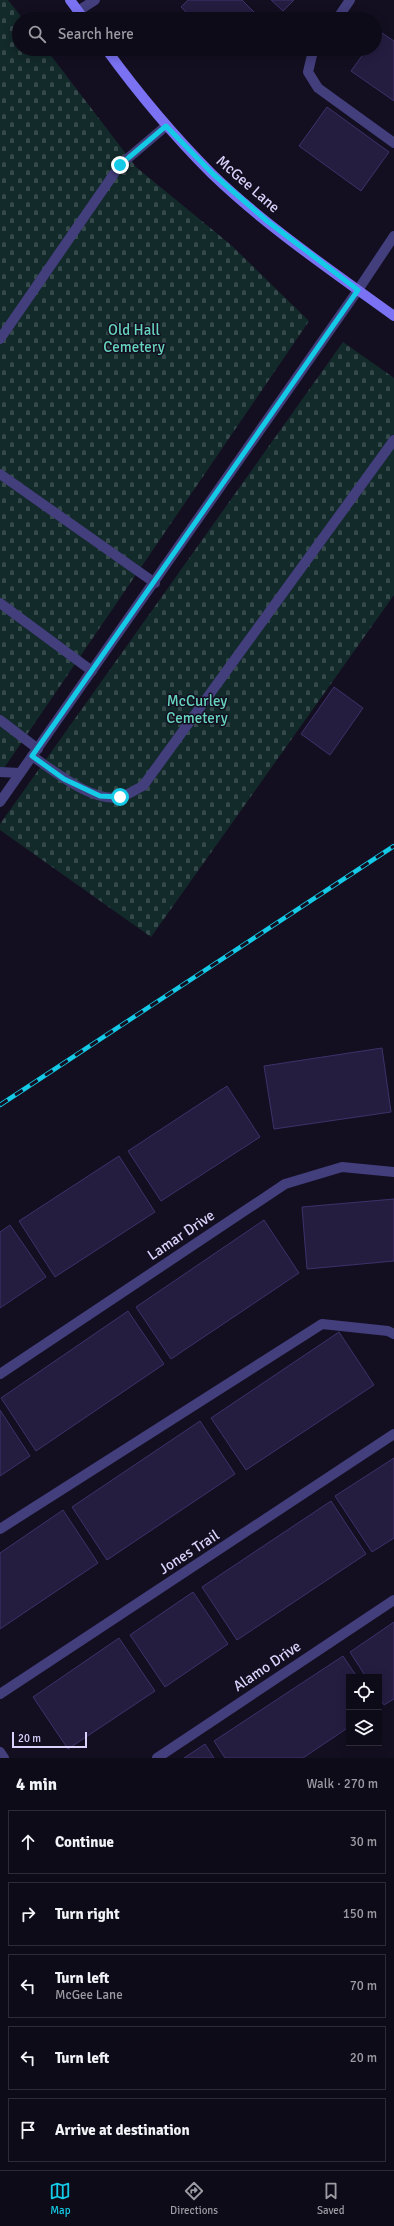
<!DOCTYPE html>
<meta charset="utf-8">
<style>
body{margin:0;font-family:Signika,sans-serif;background:#171422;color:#f1f3f6}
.controls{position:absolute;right:12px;bottom:12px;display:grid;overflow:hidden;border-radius:0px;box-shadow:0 2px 10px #0003}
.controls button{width:36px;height:36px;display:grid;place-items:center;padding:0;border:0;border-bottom:1px solid #2e2b38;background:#0e0b19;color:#f1f3f6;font:20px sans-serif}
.scale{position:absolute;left:12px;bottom:10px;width:75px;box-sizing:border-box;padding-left:4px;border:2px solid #d9d3fb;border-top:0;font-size:11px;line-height:14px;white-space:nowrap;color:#d9d3fb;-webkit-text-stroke:3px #130f21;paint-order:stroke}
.stop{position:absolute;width:12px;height:12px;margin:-9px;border:3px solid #14cae6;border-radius:50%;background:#fff}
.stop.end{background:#14cae6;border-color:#fff;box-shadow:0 1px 4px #0008}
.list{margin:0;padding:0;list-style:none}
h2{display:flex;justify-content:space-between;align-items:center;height:52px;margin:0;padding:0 16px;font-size:17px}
h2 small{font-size:13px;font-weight:400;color:#9b9ba2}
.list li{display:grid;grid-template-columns:26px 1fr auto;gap:12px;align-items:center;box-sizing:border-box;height:64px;margin:0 8px 8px;padding:0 8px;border:1px solid #2e2b38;border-radius:0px}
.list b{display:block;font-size:15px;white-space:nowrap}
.list p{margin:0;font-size:13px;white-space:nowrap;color:#9b9ba2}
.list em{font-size:13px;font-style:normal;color:#9b9ba2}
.icon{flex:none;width:22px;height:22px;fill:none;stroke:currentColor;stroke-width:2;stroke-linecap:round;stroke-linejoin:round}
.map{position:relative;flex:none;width:394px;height:1758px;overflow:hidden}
.search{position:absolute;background:#0e0b19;box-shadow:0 2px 10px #0003;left:12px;right:12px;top:12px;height:44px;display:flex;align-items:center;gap:10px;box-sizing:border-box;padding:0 14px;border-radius:22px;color:#9b9ba2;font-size:15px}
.sheet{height:412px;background:#0e0b19}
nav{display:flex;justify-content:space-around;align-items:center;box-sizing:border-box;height:56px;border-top:1px solid #2e2b38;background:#0e0b19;font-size:11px;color:#9b9ba2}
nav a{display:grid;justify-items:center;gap:2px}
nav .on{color:#14cae6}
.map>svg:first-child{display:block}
.cemetery{fill:url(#cemetery-stones)}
.building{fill:#251d40;stroke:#3e316a}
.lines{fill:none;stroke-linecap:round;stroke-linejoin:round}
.lane{stroke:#433e7c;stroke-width:10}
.street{stroke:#433e7c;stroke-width:10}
.secondary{stroke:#7a72f2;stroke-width:10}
.rail-casing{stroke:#14cae6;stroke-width:4.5}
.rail{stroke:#130f21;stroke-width:3;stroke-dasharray:9;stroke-linecap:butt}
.route{stroke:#14cae6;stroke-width:5}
.labels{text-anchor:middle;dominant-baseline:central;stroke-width:3;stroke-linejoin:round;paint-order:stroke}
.street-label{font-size:15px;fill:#d9d3fb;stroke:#130f21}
.park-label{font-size:15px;fill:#66d4bc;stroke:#130f21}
</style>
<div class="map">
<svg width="394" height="1758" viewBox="0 0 394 1758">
<defs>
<pattern id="cemetery-stones" width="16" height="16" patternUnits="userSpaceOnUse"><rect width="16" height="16" fill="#132a2a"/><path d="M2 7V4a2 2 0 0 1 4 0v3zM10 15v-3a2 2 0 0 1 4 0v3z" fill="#35484a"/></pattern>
</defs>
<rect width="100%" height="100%" fill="#130f21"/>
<!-- cemetery -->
<g class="cemetery">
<polygon points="0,0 8,0 23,19 19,19 19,49 46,49 136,167 231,245 309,321 0,774"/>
<polygon points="343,342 394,378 394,595 151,937 0,830 0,824"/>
</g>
<!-- building -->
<g class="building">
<polygon points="188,0 242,0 261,19 193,19 181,7"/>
<polygon points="271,0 294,0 283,11"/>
<polygon points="379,31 394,41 394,101 351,71 367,49 375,49 375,37"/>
<polygon points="327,107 389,152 361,191 299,146"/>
<polygon points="334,687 363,708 330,755 301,734"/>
<polygon points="382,1048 391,1112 274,1129 264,1066"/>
<polygon points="227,1086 260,1137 161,1201 128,1151"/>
<polygon points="119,1156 155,1212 55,1277 19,1221"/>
<polygon points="394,1199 394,1261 307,1269 302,1207"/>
<polygon points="264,1220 299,1273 171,1359 136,1307"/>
<polygon points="10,1225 46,1277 0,1308 0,1232"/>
<polygon points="128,1311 164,1364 36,1451 1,1398"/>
<polygon points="339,1332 374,1385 246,1470 211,1418"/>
<polygon points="0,1410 30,1456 0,1476"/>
<polygon points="200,1421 235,1474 107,1560 72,1507"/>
<polygon points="394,1458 394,1538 372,1552 335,1496"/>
<polygon points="331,1501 366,1554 237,1640 202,1587"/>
<polygon points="63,1510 98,1563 0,1629 0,1553"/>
<polygon points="193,1592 228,1644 165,1687 130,1635"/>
<polygon points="394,1622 394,1699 384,1705 379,1697 379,1677 366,1677 350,1652"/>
<polygon points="119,1638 155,1691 68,1749 33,1697"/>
<polygon points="343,1656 357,1677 349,1677 349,1727 303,1758 225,1758 214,1741"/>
<polygon points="205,1744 214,1758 184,1758"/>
</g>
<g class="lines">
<!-- lane -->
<g class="lane">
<polyline points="337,19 350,0"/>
<polyline points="316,49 312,55 308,72 318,88 394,143"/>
<polyline points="0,339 120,165 166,126"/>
<polyline points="0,474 155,583"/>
<polyline points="0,603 92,671"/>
<polyline points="0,720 38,749"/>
<path d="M32 756C54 771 93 803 120 797 128 795 136 789 143 786L394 440"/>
<polyline points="0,772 20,773"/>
<polyline points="0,802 358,290"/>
<polyline points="0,1529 322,1324 388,1331 394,1334"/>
</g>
<!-- street -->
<g class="street">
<polyline points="78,11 95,0"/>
<polyline points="358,290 394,236"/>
<polyline points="0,1374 285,1184 342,1167 394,1172"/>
<polyline points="0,1694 394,1434"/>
<polyline points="0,1752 4,1758"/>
<polyline points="157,1758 394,1600"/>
</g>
<!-- secondary -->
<g class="secondary">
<polyline points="70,0 84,19"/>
<path d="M106 49C138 93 173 135 212 174 267 227 332 271 394 316"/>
</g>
<defs>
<polyline id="rail" points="0,1105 394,846"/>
</defs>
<!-- rail casing -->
<use href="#rail" class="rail-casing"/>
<!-- rail -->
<use href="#rail" class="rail"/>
</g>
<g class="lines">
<!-- route -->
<polyline class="route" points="120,165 166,126 213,174 267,221 358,290 32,756 64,779 100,796 120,797"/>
</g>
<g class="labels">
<!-- street labels -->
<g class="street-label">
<text transform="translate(248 184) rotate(41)">McGee Lane</text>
<text transform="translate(181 1235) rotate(-34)">Lamar Drive</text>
<text transform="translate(189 1552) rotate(-33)">Jones Trail</text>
<text transform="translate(267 1666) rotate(-34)">Alamo Drive</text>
</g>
<!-- park labels -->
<g class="park-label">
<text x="134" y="330">Old Hall<tspan x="134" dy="17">Cemetery</tspan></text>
<text x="197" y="701">McCurley<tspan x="197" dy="17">Cemetery</tspan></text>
</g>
</g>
</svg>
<div class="controls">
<button><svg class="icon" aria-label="locate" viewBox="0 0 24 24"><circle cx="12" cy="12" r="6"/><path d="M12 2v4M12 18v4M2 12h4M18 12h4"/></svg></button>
<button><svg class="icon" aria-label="layers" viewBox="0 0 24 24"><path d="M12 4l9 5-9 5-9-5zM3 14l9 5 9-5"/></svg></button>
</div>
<div class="scale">20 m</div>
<div class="stop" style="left:120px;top:797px"></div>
<div class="stop end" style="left:120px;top:165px"></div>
<div class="search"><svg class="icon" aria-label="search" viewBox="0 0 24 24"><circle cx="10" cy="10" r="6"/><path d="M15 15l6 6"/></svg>Search here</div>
</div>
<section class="sheet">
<h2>4 min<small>Walk · 270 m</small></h2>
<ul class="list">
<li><svg class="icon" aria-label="ahead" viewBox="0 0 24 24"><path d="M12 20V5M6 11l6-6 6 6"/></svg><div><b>Continue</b></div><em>30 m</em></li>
<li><svg class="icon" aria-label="right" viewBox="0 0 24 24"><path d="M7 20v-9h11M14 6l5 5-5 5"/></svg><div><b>Turn right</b></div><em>150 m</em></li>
<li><svg class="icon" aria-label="left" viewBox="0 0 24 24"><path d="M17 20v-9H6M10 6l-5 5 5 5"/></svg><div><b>Turn left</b><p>McGee Lane</p></div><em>70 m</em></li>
<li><svg class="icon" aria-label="left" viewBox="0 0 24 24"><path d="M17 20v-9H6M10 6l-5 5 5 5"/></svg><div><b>Turn left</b></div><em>20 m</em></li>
<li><svg class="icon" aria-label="arrive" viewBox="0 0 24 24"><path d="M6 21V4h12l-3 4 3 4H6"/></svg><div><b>Arrive at destination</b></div></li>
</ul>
</section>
<nav>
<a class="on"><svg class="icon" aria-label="map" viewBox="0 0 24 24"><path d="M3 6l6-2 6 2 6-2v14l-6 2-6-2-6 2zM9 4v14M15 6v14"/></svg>Map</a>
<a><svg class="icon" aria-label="directions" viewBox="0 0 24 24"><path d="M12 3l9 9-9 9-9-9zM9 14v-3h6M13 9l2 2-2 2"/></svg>Directions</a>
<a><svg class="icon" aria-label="saved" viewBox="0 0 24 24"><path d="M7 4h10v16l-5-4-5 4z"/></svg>Saved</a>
</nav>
